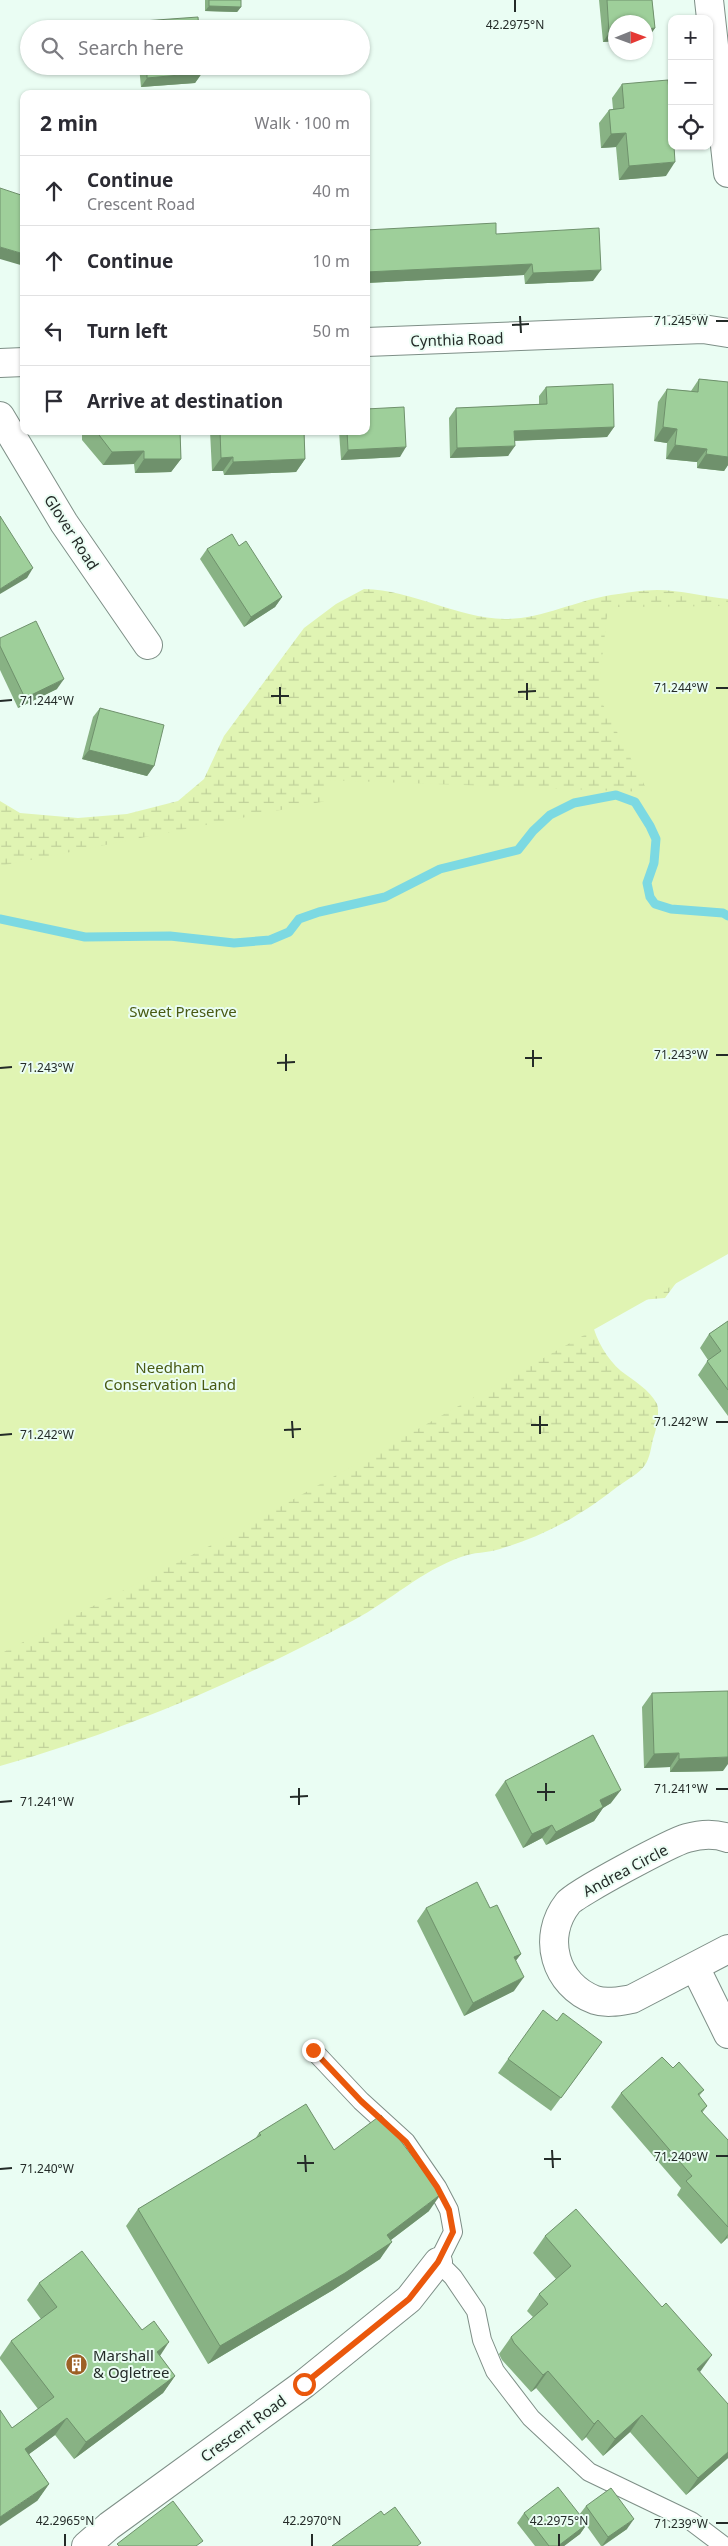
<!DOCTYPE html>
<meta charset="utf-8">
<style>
body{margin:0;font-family:"Noto Sans",sans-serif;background:#f7f7f7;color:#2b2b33}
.controls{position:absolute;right:15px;top:15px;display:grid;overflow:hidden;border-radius:10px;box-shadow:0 1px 4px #0004}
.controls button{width:45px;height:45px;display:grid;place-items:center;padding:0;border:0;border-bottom:1px solid #e1e1e2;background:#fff;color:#2b2b33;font:25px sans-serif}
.compass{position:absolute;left:608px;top:15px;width:45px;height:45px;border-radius:50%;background:#fff;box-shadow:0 1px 4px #0004;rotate:89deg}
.stop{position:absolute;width:15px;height:15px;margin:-11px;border:4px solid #ea580c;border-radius:50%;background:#fff}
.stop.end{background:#ea580c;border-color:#fff;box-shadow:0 1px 5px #0008}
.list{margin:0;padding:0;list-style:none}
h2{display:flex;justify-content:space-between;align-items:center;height:65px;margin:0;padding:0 20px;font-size:21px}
h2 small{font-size:16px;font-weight:400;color:#7c7c81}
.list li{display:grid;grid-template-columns:32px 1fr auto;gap:15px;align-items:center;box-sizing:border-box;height:70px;padding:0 20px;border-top:1px solid #e1e1e2}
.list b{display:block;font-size:19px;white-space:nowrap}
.list p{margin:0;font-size:16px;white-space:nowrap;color:#7c7c81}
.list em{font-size:16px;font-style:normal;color:#7c7c81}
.icon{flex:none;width:28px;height:28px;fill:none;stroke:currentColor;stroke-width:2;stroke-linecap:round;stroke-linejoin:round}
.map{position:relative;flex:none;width:728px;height:2546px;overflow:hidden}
.search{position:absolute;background:#fff;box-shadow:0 1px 4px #0004;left:20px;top:20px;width:350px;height:55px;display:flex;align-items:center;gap:12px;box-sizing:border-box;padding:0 18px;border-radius:28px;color:#7c7c81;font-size:19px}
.panel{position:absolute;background:#fff;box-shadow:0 1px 4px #0004;left:20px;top:90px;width:350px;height:345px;border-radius:10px}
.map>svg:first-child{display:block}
.wetland{fill:url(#wetland-marsh)}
.park{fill:#e0f4b3}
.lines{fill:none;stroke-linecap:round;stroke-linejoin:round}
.stream{stroke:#7cd9e2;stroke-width:9}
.service-casing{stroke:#7e8f87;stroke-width:20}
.minor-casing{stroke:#7e8f87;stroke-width:30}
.service{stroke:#fff;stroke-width:18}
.minor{stroke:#fff;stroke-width:28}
.wall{fill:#88b284}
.shaded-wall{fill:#6f916c}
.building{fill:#9ecf9a;stroke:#6f916c}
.route{stroke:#ea580c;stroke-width:6}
.ticks{fill:none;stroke:#242b28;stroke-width:2}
.labels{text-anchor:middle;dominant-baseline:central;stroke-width:4;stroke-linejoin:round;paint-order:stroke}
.street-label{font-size:15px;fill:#242b28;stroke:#eafdf3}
.park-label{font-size:15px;fill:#495a13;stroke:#eafdf3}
.poi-label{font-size:15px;fill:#242b28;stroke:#eafdf3;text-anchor:start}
.ticks-label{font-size:12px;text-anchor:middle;fill:#242b28;stroke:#eafdf3;stroke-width:4;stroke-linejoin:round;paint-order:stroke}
</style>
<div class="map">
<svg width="728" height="2546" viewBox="0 0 728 2546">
<defs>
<pattern id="wetland-marsh" width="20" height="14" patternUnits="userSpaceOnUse" patternTransform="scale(1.25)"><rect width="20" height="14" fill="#e0f4b3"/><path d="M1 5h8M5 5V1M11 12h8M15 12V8" fill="none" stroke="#c0d19a"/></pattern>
</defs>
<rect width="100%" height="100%" fill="#eafdf3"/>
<!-- wetland -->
<path class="wetland" d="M364 589C413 590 456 618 505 619 541 619 575 601 611 595 626 593 642 590 657 590 680 590 705 597 728 599V1248L679 1279 665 1298 615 1302 592 1322C596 1340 607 1359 621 1371 633 1380 650 1390 657 1404 660 1413 656 1431 653 1439 651 1447 650 1458 645 1465 640 1473 625 1481 617 1487 580 1516 546 1535 500 1549 488 1553 473 1552 461 1557 421 1571 390 1601 354 1620 242 1680 122 1732 0 1766V801L20 813 78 818 127 814 178 801 204 779 224 736 304 628 336 604Z"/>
<!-- park -->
<polygon class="park" points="728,606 728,1254 221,1540 0,1654 0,866 326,801 326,780 648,792 598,695 608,607"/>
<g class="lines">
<!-- stream -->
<polyline class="stream" points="0,919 85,937 170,936 234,943 270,940 289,932 299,919 319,912 385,897 440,869 518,850 533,831 550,815 574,803 616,795 635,802 650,826 656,839 654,863 647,883 650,897 655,904 671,909 723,913 728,916"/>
<defs>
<polyline id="service" points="313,2050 361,2101 406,2142 437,2187 449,2210 453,2232 438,2262 453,2277 476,2311 482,2340 495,2371 531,2418 589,2472 691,2521 724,2546"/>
<g id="minor">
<polyline points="709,0 728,173"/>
<polyline points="366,342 703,329 728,333"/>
<polyline points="0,363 24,362"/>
<polyline points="0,416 64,523 148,645"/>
<path d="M728 1838C714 1833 701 1834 687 1838 672 1842 576 1893 568 1903 541 1937 555 1985 595 2000 607 2004 620 2001 632 1999L728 1949"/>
<polyline points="695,1967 728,2034"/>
<polyline points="86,2546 109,2526 304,2384 409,2299 438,2262"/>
</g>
</defs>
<!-- service casing -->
<use href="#service" class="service-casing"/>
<!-- minor casing -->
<use href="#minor" class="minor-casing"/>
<!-- service -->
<use href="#service" class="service"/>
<!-- minor -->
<use href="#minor" class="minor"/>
</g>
<!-- wall -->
<g class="wall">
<polygon points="205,0 241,0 241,7 237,12 205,11"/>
<polygon points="599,0 652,0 655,28 648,38 646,38 646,22 616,22 616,41 603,42"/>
<polygon points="143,21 199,29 138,29"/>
<polygon points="139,66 202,66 202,73 195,83 141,87"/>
<polygon points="622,84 666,176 619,180 616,147 601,148 599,123 609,110 613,109 612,98"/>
<polygon points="366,230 496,234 593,281 525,284 524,275 366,283"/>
<polygon points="699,379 728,382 728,465 724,471 697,468 697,462 666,459 667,443 654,441 658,402 667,389 691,391"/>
<polygon points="546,387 614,427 607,437 515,441 508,456 450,458 449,418 456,408 539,404 539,396"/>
<polygon points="82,431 180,431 181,459 171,472 135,473 134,464 103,465 82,440"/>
<polygon points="210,431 304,431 305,459 296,472 224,475 223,471 212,471"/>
<polygon points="339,431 366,431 400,457 341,460"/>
<polygon points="239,546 282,597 275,607 244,627 200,559 207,549"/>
<polygon points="0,638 57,689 18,708 0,670"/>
<polygon points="100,708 154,766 147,776 82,759 93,717"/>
<polygon points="728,1321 728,1416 698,1375 708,1360 700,1348 709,1334"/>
<polygon points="652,1693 723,1771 670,1772 670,1767 644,1768 642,1707"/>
<polygon points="505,1781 611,1803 603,1808 594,1821 546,1845 542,1838 523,1848 495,1795"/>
<polygon points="426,1908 490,1908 521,1954 516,1960 514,1991 464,2016 417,1921"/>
<polygon points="592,2056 551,2111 498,2073 508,2059"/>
<polygon points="673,2068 704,2090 699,2096 707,2106 702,2113 728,2140 728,2239 727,2238 721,2244 677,2195 681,2188 611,2107 621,2093"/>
<polygon points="259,2133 334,2150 429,2211 391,2240 380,2259 333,2290 208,2364 126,2226 138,2209 255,2139"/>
<polygon points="545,2236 700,2372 728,2458 686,2495 630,2432 603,2456 586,2437 582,2441 536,2388 531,2392 502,2360 499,2354 511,2337 533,2317 527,2311 539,2294 556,2279 533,2253"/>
<polygon points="39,2283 160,2356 175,2376 163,2393 74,2459 55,2435 29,2454 49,2484 37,2501 12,2428 38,2409 0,2359 0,2357 11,2341 41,2319 27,2300"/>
<polygon points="586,2506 627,2529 603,2546 601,2546 586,2525 580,2534 564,2546 535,2546 517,2523 524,2513 579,2515"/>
</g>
<!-- shaded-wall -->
<g class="shaded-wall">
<polygon points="209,6 241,7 237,12 205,11"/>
<polygon points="655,28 648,38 646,38 646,29"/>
<polygon points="616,32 616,41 603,42 609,33"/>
<polygon points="202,73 195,83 141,87 147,78"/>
<polygon points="626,133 616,147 601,148 611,134"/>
<polygon points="675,162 666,176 619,180 629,166"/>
<polygon points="0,247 24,254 24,266 0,259"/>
<polygon points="532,264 524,275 366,283 366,272"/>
<polygon points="601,270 593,281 525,284 533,273"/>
<polygon points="614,427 607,437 508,441 514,431"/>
<polygon points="663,427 677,429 667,443 654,441"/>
<polygon points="675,445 707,449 697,462 666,459"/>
<polygon points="515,446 508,456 450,458 457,448"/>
<polygon points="406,447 400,457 341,460 348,450"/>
<polygon points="144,451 134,464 103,465 112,452"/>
<polygon points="706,454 728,457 728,465 724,471 697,468"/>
<polygon points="233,457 223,471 212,471 221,458"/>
<polygon points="144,459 181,459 171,472 135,473"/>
<polygon points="305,459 296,472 224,475 233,462"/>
<polygon points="33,568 27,578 0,594 0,589"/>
<polygon points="282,597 275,607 244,627 251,617"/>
<polygon points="64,679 57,689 18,708 25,698"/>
<polygon points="89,750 154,766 147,776 82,759"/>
<polygon points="679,1753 670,1767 644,1768 654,1754"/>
<polygon points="728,1757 728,1764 723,1771 670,1772 679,1759"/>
<polygon points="621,1790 611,1803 603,1808 594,1821 546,1845 556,1832 600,1800"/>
<polygon points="552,1825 542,1838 523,1848 532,1834"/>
<polygon points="521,1954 511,1967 514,1957"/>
<polygon points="524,1977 514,1991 464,2016 473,2003"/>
<polygon points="441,2194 429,2211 375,2252 387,2235"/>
<polygon points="728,2234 727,2238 721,2244"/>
<polygon points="392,2242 380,2259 333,2290 208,2364 220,2346"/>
<polygon points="169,2342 158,2359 157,2352"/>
<polygon points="712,2355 700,2372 697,2369"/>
<polygon points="548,2371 536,2388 531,2392 543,2375"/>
<polygon points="175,2376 163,2393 74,2459 86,2442"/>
<polygon points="642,2415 630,2432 603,2456 615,2439"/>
<polygon points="67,2418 55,2435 13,2466 25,2449"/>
<polygon points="598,2420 586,2437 582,2441 594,2424"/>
<polygon points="728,2452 728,2458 686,2495 698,2478"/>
<polygon points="49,2484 37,2501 0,2526 0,2517"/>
<polygon points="634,2519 627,2529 602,2546 608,2537"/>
<polygon points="587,2524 580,2534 564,2546 558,2546"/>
</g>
<!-- building -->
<g class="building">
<polygon points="209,0 241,0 241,7 209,6"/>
<polygon points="607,0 652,0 655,28 646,29 646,22 616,22 616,32 609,33"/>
<polygon points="198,17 199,29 144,29 143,21"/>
<polygon points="147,66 202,66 202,73 147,78"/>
<polygon points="668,80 672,122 672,146 674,146 675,162 629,166 626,133 611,134 609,110 624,108 622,84"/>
<polygon points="0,188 24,196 24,254 0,247"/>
<polygon points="496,223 496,234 599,228 601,270 533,273 532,264 366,272 366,230"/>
<polygon points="699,379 728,382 728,457 706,454 707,449 675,445 677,429 663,427 667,389 698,392"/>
<polygon points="613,384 614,427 514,431 515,446 457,448 456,408 547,404 546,387"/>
<polygon points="404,407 406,447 348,450 347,431 366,431 366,409"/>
<polygon points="96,431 180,431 181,459 144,459 144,451 112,452"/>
<polygon points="220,431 304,431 305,459 233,462 233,457 221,458"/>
<polygon points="0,516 33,568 0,589"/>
<polygon points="232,534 239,546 246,541 282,597 251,617 207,549"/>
<polygon points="36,621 64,679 25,698 0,646 0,638"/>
<polygon points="100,708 164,725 154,766 89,750"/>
<polygon points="728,1321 728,1390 707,1361 721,1351 709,1334"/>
<polygon points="728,1691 728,1757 679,1759 679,1753 654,1754 652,1693"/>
<polygon points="593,1735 621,1790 600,1800 603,1807 556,1832 552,1825 532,1834 505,1781"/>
<polygon points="477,1882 490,1908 497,1905 521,1954 514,1957 524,1977 473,2003 426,1908"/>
<polygon points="543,2010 557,2021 563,2013 602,2042 561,2098 508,2059"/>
<polygon points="662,2057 673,2068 679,2062 704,2090 698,2094 707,2106 701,2111 728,2140 728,2227 686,2181 692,2176 621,2093"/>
<polygon points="306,2104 334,2150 381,2115 441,2194 387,2235 392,2242 345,2273 220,2346 138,2209 261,2135 259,2133"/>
<polygon points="576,2209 662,2307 666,2303 712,2355 697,2369 728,2404 728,2452 698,2478 642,2415 615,2439 598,2420 594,2424 548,2371 543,2375 514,2343 511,2337 548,2304 539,2294 571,2266 545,2236"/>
<polygon points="82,2251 142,2330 154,2321 169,2342 157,2352 175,2376 86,2442 67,2418 25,2449 49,2484 0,2517 0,2410 12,2428 54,2397 11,2341 57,2307 39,2283"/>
<polygon points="558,2487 587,2524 558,2546 549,2546 524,2513"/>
<polygon points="611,2488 634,2519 608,2537 586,2506"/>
<polygon points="173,2501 203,2541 196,2546 119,2546 117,2544"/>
<polygon points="395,2507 421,2543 417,2546 332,2546 381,2511 384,2515"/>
</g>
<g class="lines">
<!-- route -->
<polyline class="route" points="304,2384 409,2299 438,2262 453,2232 449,2210 437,2187 406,2142 361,2101 313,2050"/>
</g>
<!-- ticks -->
<path class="ticks" d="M515 0V12M520 316 521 333M716 321H728M512 325 529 324M527 683V700M280 687V704M716 688H728M518 692 536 691M271 696H289M0 701 12 700M533 1050V1067M286 1054V1071M716 1055H728M525 1058H542M277 1063 295 1062M0 1068 12 1067M540 1416V1434M292 1421 293 1438M716 1422H728M531 1425H548M284 1430 301 1429M0 1435 12 1434M546 1783V1801M299 1788V1805M716 1789H728M537 1792H555M290 1797 308 1796M0 1802 12 1801M552 2150 553 2168M305 2155 306 2172M716 2156H728M544 2159H561M297 2163H314M0 2169 12 2168M716 2523H728M65 2534V2546M312 2534V2546M559 2534V2546"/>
<!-- icons -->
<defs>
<symbol id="building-disc" viewBox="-11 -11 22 22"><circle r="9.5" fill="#9d6025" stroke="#eafdf3"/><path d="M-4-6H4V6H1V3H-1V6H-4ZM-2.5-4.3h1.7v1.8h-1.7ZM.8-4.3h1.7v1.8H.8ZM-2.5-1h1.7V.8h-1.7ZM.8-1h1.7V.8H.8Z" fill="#fff"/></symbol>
</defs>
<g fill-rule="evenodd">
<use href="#building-disc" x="64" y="2352" width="25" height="25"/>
</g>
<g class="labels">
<!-- street labels -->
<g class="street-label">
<text transform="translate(457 339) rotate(-2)">Cynthia Road</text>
<text transform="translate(72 532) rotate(57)">Glover Road</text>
<text transform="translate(625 1870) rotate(-28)">Andrea Circle</text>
<text transform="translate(243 2428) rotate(-36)">Crescent Road</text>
</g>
<!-- park labels -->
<g class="park-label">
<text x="183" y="1011">Sweet Preserve</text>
<text x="170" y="1367">Needham<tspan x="170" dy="17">Conservation Land</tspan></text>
</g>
<!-- poi labels -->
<g class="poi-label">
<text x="93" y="2355">Marshall<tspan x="93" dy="17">&amp; Ogletree</tspan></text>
</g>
</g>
<g class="ticks-label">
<text x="515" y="29">42.2975°N</text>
<text x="681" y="325">71.245°W</text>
<text x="681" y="692">71.244°W</text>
<text x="47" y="705">71.244°W</text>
<text x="681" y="1059">71.243°W</text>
<text x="47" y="1072">71.243°W</text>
<text x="681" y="1426">71.242°W</text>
<text x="47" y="1439">71.242°W</text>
<text x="681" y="1793">71.241°W</text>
<text x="47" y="1806">71.241°W</text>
<text x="681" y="2161">71.240°W</text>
<text x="47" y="2173">71.240°W</text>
<text x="65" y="2525">42.2965°N</text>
<text x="312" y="2525">42.2970°N</text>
<text x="559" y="2525">42.2975°N</text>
<text x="681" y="2528">71.239°W</text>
</g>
</svg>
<div class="controls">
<button>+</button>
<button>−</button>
<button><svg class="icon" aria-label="locate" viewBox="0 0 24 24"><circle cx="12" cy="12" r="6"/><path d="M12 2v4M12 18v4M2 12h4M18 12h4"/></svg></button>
</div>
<svg class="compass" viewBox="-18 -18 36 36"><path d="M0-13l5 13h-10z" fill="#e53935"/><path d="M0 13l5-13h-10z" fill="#7c7c81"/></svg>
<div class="stop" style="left:304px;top:2384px"></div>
<div class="stop end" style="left:313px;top:2050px"></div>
<div class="search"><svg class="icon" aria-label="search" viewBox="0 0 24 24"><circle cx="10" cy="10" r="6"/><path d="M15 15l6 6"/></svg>Search here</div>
<section class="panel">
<h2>2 min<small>Walk · 100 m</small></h2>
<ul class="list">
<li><svg class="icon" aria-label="ahead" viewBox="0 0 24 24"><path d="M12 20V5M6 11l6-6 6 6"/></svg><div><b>Continue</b><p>Crescent Road</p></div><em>40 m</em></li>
<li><svg class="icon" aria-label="ahead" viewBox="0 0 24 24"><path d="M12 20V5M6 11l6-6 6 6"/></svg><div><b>Continue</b></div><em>10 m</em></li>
<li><svg class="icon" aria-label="left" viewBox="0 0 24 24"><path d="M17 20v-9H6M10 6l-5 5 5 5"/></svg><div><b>Turn left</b></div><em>50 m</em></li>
<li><svg class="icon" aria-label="arrive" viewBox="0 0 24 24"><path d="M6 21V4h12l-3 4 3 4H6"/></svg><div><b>Arrive at destination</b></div></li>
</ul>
</section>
</div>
